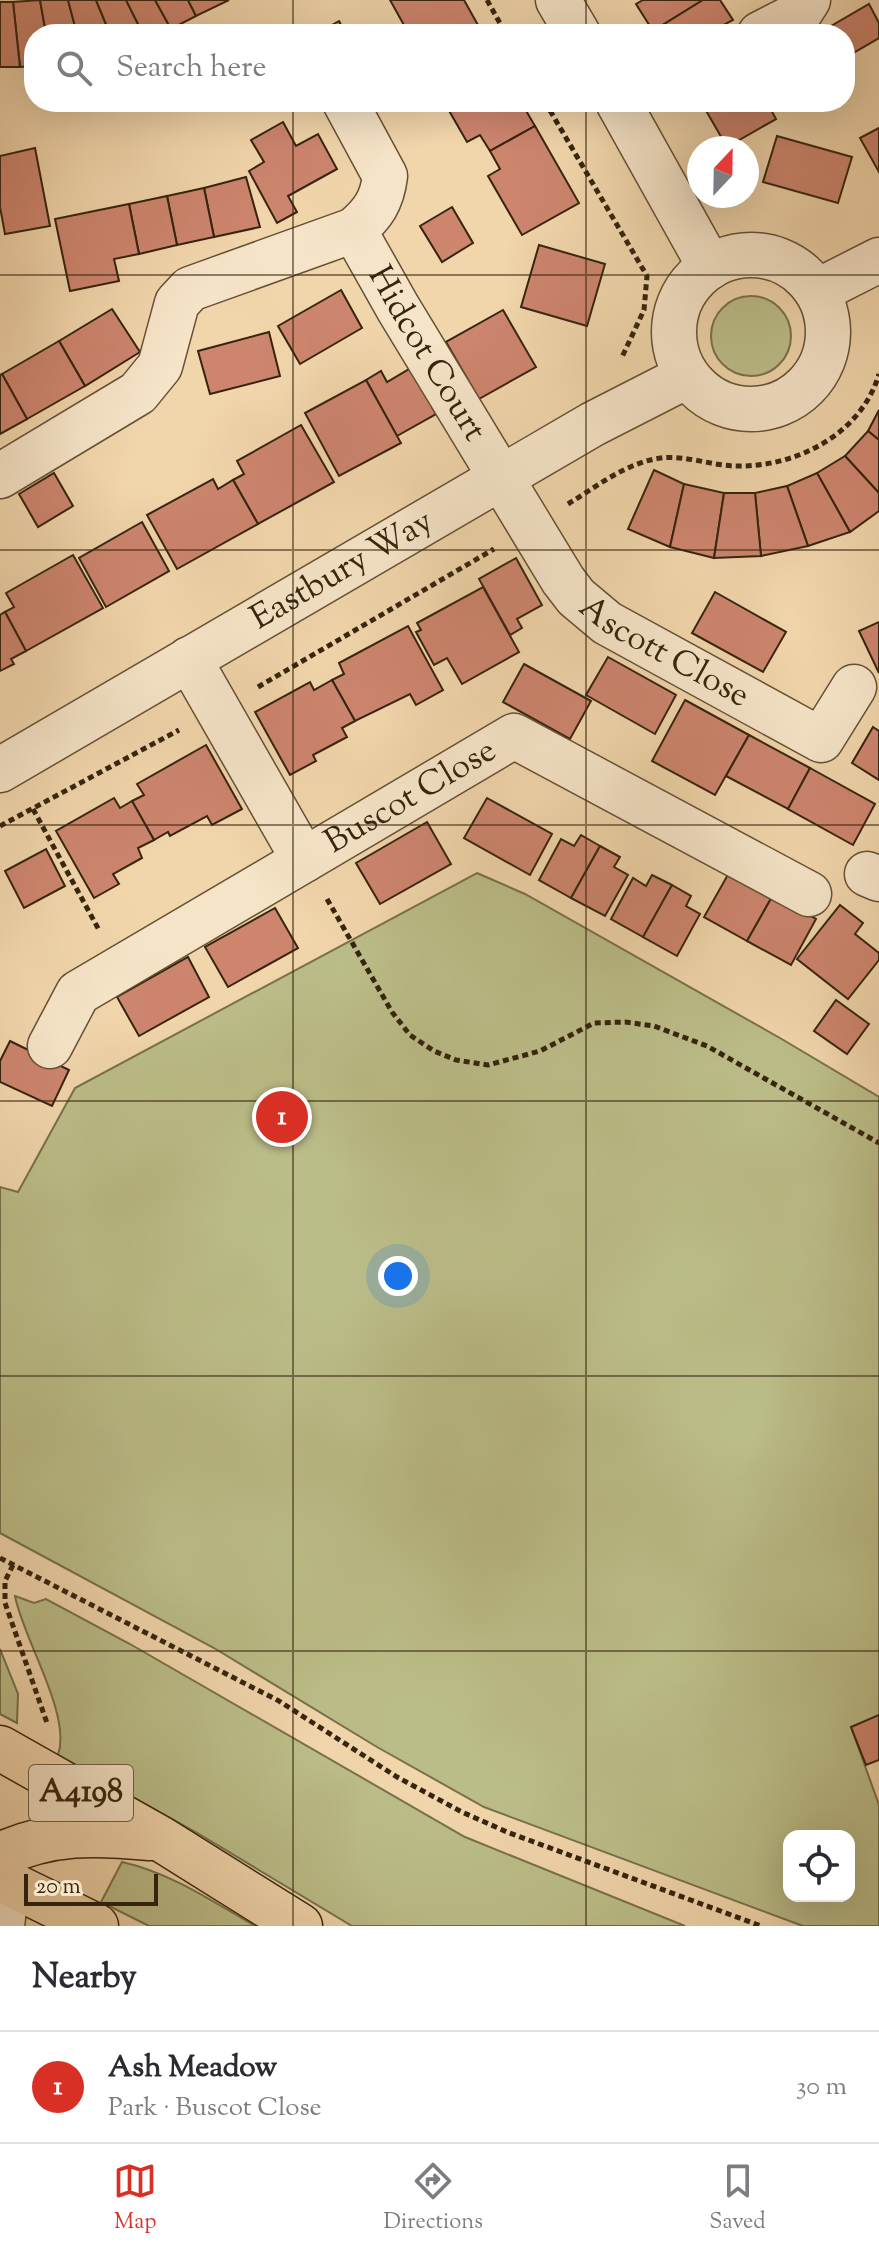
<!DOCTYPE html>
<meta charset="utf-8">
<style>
body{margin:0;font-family:"Sorts Mill Goudy",serif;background:#f2f2f3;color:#2b2b33}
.controls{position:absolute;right:24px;bottom:24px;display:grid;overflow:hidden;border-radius:16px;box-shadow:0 8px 32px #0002}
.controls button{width:72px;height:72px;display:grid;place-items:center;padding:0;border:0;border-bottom:2px solid #e1e1e2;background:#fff;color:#2b2b33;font:40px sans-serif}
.compass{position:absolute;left:687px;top:136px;width:72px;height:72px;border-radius:50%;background:#fff;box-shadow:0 8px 32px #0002;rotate:22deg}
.scale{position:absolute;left:24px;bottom:20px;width:134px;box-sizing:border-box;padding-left:8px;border:4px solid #36240e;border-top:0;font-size:22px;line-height:28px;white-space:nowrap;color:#36240e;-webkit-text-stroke:6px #f6e4c8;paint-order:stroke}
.you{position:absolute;left:398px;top:1276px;width:28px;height:28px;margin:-20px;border:6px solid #fff;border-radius:50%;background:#1a73e8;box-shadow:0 0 0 12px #1a73e833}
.badge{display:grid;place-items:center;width:52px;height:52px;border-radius:50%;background:#d93025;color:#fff;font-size:26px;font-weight:700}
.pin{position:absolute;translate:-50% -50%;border:4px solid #fff;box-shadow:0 2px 8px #0006}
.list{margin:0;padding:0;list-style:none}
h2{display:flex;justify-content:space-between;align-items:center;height:104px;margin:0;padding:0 32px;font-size:34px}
h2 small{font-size:26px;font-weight:400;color:#7c7c81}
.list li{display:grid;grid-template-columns:52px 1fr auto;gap:24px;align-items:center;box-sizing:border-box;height:112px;padding:0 32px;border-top:2px solid #e1e1e2}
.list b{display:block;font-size:30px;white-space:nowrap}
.list p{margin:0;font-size:26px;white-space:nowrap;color:#7c7c81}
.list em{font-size:26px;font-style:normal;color:#7c7c81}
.icon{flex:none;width:44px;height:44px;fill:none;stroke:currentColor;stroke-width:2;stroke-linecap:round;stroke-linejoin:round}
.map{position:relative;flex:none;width:879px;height:1926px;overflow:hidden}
.search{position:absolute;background:#fff;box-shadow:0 8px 32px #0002;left:24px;right:24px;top:24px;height:88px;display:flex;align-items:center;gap:20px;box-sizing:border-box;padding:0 28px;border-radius:32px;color:#7c7c81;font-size:30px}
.sheet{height:216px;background:#fff}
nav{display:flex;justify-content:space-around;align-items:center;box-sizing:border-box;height:112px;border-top:2px solid #e1e1e2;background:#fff;font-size:22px;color:#7c7c81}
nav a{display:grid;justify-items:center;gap:4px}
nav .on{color:#d93025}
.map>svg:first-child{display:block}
.green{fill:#bbbd88;stroke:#78704b;stroke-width:2;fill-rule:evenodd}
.building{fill:#cd856e;stroke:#36240e;stroke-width:2}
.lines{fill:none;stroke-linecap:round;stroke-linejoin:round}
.minor-casing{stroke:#655035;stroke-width:47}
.major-casing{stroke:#36240e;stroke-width:47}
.path{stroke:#36240e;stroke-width:5;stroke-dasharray:6 4;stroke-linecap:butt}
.minor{stroke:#f6e4c8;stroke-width:44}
.major{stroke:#f1d5ab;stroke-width:44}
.grid{fill:none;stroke:#36240e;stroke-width:2;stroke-opacity:0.55}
.labels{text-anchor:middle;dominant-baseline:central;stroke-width:6;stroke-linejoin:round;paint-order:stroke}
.shield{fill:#f6e4c8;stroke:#705e46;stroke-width:2}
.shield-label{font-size:32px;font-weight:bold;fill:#36240e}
.street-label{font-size:34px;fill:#36240e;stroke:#f6e4c8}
</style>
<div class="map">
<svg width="879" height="1926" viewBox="0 0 879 1926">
<rect width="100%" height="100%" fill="#f1d5ab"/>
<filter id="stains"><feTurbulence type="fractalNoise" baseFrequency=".0025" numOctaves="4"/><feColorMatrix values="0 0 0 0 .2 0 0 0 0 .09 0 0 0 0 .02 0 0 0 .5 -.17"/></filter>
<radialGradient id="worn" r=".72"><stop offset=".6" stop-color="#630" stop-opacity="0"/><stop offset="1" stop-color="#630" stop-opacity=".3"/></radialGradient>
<!-- green -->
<g class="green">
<circle cx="751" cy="336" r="40"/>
<path d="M477 873 525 894 780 1038 879 1097V1715L851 1727 879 1805V1926H803L484 1807 377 1747 214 1648 0 1533V1187L18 1192 75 1088ZM789 1836H849V1896H789Z"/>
<path d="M15 1596 34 1603 46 1599 130 1644 465 1837 685 1926H352L199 1834 58 1755C72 1715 23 1639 15 1596Z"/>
<polygon points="0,1649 18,1694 17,1723 0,1714"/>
<path d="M122 1862C171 1873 212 1901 255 1926H149L101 1902Z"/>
</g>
<!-- building -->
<g class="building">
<polygon points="40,0 46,34 34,34 34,66 20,67 13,2"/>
<polygon points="40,0 68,0 77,34 46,34"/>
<polygon points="68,0 96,0 110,34 77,34"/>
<polygon points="96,0 126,0 143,34 110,34"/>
<polygon points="126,0 155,0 171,29 158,34 143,34"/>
<polygon points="155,0 188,0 196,16 171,29"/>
<polygon points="188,0 229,0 196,16"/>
<polygon points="390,0 464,0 483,34 409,34"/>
<polygon points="643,0 703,0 653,31 636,4"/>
<polygon points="703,0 720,0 733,20 707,34 654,34 653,31"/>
<polygon points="0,2 13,2 20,67 0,67"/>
<polygon points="869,4 879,23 879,38 848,56 845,50 845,34 836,34 831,26"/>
<polygon points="339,21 346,34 316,34"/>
<polygon points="444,102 521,102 535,126 490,151 480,135 467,142"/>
<polygon points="701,102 767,102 776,119 727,147"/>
<polygon points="283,122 296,146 318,134 337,169 288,196 297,212 277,223 249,171 264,162 251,140"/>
<polygon points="535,126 579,203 522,235 488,176 500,169 490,151"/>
<polygon points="879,128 879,172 860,138"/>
<polygon points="777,136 852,157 838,203 763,182"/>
<polygon points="35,148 50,226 5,234 0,207 0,156"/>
<polygon points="246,177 260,227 214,237 204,188"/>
<polygon points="204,188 214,237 177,245 167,196"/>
<polygon points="167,196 177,245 139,254 129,204"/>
<polygon points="129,204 139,254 114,259 119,281 70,291 55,219"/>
<polygon points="452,207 473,243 442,262 420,226"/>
<polygon points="539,245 605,264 587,326 521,307"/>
<polygon points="341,290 362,328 300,364 278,326"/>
<polygon points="112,309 140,352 85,386 59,341"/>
<polygon points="503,310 536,367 479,399 446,342"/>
<polygon points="269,332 280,376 210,394 198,351"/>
<polygon points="59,341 85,386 27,419 2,374"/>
<polygon points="411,368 436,414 397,436 366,380 381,371 387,382"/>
<polygon points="2,374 27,419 0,434 0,375"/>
<polygon points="366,380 401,443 339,476 305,413"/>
<polygon points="879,410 879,440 868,431"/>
<polygon points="301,425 334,482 258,524 233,480 244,474 237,461"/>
<polygon points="868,431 879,440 879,493 845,456"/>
<polygon points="845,456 879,493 879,511 850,532 817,473"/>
<polygon points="654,470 684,484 670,547 628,529"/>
<polygon points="54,473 73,506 38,527 19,494"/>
<polygon points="817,473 850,532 808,546 787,486"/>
<polygon points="213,479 218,489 233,480 258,524 177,569 147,515"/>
<polygon points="684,484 724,493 714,558 670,547"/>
<polygon points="787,486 808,546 761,556 755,493"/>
<polygon points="724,493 755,493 761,556 714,558"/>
<polygon points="142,522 169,571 106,607 79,558"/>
<polygon points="73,555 103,608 26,651 5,612 14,607 6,593"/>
<polygon points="516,558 542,605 517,619 522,628 510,635 479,579"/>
<polygon points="483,587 519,652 462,684 447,658 434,665 416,632 421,630 417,623"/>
<polygon points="715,592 786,632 763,672 692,633"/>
<polygon points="5,612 26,651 11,659 14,664 0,671 0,615"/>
<polygon points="879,622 879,673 859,631"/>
<polygon points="408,626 443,690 416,705 410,694 355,721 332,680 344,674 339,663"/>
<polygon points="608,657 676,695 655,734 586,695"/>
<polygon points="524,664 591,701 570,739 503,702"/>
<polygon points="332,680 355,721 342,728 347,737 313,755 316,761 290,775 255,712 310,682 314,690"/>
<polygon points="685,700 749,735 715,795 652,761"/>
<polygon points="873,727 879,731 879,780 852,763"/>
<polygon points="749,735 810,768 788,809 726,776"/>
<polygon points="206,745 242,809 212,825 207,816 170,836 168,832 154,840 132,801 144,795 137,784"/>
<polygon points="810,768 875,804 853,845 788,809"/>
<polygon points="114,798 120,808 132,801 154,840 138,848 142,858 113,874 119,884 94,898 56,831"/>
<polygon points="487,798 552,834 530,875 464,838"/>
<polygon points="427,822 451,864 380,904 356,863"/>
<polygon points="581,835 600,846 571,898 539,880 561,839 574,846"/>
<polygon points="600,846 620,857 614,867 628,875 605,916 571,898"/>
<polygon points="46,849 65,886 24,908 5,871"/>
<polygon points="730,871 773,895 747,941 704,917"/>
<polygon points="652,875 672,885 643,937 611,919 633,878 646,886"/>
<polygon points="672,885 691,896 686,906 700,914 677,956 643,937"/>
<polygon points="773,895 816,919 791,965 747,941"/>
<polygon points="840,905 863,923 855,934 879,953 879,960 848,999 797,959"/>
<polygon points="275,908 298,948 228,987 205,947"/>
<polygon points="188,957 209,997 139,1036 117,997"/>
<polygon points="836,1000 869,1024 847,1054 814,1031"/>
<polygon points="10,1041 69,1070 52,1106 0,1082 0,1061"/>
<polygon points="879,1715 879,1760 866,1765 851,1727"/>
</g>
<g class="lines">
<defs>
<g id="minor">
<polyline points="558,0 578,34"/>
<polyline points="760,34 799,14 808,0"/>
<path d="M345 102 385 176C382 201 373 214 354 230"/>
<polyline points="618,102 710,267"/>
<circle cx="751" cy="332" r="77"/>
<polyline points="818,291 879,260"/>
<path id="s1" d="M0 476 138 393 160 366 177 303 190 289 354 230 398 308 563 580 576 597 607 623 821 740 854 687"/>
<path id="s2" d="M0 770 593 424 687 376"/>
<path id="s3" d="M304 860 514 736 809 894"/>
<polyline points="867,874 879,879"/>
<polyline points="50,1046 78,993 304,860 189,659"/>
<polyline points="2,1926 7,1882"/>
</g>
<g id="major">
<polyline points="0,1748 161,1839 300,1926"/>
<path d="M0 1855C52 1831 95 1833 150 1838"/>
<polyline points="0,1879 96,1926"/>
</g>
</defs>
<!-- minor casing -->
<use href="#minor" class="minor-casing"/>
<!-- major casing -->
<use href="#major" class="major-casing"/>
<!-- path -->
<g class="path">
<polyline points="487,0 506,34"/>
<polyline points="545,102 647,276 644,310 622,357"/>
<path d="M568 504C596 487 627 462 661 458 684 455 710 465 734 466 795 468 861 435 879 374"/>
<polyline points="258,687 494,549"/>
<polyline points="33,809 99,930"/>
<polyline points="0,826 179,730"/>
<polyline points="327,899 392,1012 410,1035 434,1051 456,1060 488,1065 540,1051 594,1023 625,1022 654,1026 707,1046 879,1143"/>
<polyline points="0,1558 279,1701 397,1777 462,1812 507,1832 761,1926"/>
<polyline points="13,1565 5,1581 5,1603 47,1723"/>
</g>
<!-- minor -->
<use href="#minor" class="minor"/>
<!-- major -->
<use href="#major" class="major"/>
</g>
<!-- grid -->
<path class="grid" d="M293 0V34M586 0V34M293 102V1926M586 102V1926M0 275H879M0 550H879M0 825H879M0 1101H879M0 1376H879M0 1651H879"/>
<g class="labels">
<!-- shield labels -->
<rect class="shield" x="29" y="1765" width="104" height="56" rx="6"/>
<g class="shield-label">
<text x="81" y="1793">A4198</text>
</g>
<!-- street labels -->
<g class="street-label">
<text stroke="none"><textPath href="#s1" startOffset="598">Hidcot Court</textPath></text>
<text stroke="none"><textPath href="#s2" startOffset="396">Eastbury Way</textPath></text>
<text stroke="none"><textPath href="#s1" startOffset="988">Ascott Close</textPath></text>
<text stroke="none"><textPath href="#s3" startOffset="124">Buscot Close</textPath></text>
</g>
</g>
<rect width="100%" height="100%" filter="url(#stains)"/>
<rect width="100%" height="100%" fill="url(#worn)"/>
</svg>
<div class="controls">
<button><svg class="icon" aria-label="locate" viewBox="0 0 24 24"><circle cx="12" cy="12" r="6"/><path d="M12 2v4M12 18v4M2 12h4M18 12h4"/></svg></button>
</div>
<svg class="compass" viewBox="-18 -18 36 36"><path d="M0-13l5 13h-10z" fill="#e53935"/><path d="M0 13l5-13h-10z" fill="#7c7c81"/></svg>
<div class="scale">20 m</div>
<div class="you"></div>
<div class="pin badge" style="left:282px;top:1117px">1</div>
<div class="search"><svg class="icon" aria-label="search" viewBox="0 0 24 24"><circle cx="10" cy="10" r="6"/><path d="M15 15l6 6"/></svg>Search here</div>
</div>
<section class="sheet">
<h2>Nearby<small></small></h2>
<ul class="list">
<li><span class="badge">1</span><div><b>Ash Meadow</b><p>Park · Buscot Close</p></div><em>30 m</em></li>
</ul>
</section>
<nav>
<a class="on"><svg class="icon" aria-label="map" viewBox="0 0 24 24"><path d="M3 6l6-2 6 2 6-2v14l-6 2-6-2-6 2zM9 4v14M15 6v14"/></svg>Map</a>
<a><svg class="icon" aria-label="directions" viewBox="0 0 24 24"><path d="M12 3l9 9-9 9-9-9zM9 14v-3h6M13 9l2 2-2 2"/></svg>Directions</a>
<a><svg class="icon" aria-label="saved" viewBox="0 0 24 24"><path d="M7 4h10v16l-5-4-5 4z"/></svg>Saved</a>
</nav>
